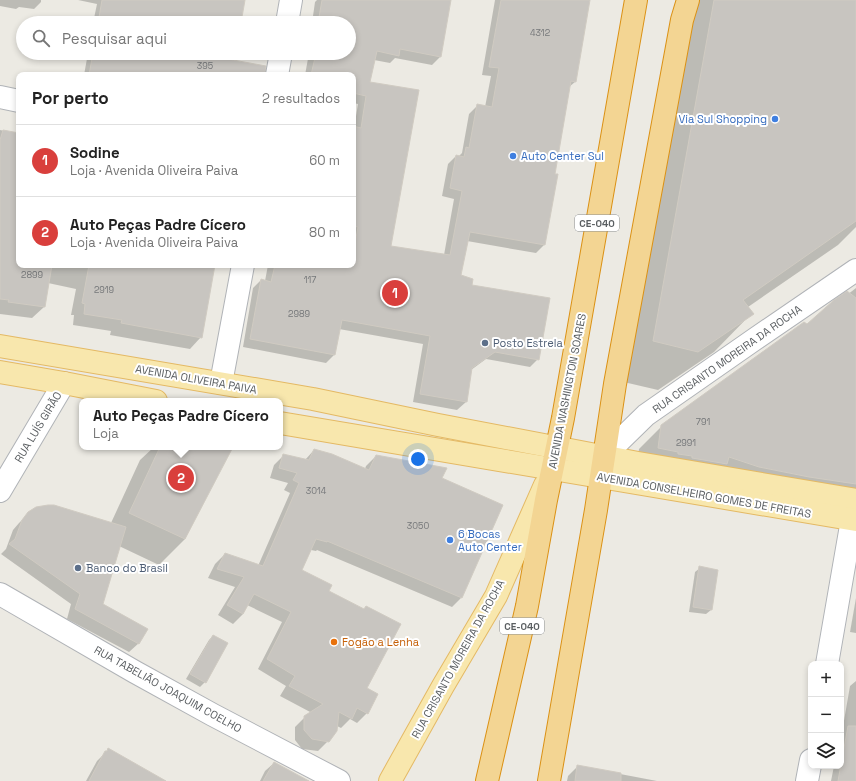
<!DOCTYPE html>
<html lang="pt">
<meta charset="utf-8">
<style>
body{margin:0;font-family:"Space Grotesk",sans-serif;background:#f6f6f6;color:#222}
.controls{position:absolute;right:12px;bottom:12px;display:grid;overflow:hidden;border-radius:8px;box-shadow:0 2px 6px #0003}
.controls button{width:36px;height:36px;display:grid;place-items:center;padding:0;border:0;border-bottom:1px solid #e0e0e0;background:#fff;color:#222;font:20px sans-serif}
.you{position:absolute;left:418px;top:459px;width:14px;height:14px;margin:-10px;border:3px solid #fff;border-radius:50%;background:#1a73e8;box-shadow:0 0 0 6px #1a73e833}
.badge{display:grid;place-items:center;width:26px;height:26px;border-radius:50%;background:#d93f3c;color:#fff;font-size:13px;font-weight:700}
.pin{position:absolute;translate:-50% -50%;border:2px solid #fff;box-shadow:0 1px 4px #0006}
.popup{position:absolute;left:79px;top:398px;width:204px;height:52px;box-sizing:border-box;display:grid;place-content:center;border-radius:8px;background:#fff;filter:drop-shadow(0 1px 3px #0005);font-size:13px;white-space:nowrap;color:#767676}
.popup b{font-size:15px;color:#222}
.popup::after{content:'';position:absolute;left:50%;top:100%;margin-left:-8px;border:8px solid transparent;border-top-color:#fff}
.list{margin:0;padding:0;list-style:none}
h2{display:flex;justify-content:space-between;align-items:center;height:52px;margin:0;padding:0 16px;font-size:17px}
h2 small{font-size:13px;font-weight:400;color:#767676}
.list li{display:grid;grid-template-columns:26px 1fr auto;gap:12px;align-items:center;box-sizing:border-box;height:72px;padding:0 16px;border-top:1px solid #e0e0e0}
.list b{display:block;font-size:15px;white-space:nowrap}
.list p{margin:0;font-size:13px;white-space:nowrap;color:#767676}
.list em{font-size:13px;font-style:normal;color:#767676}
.icon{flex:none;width:22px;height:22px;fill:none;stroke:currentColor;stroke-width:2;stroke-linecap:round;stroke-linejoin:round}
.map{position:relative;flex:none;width:856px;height:781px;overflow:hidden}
.search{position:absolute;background:#fff;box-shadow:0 2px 6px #0003;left:16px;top:16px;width:340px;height:44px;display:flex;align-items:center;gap:10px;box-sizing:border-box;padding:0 14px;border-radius:22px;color:#767676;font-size:15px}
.panel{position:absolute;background:#fff;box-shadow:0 2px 6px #0003;left:16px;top:72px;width:340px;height:196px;border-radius:8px}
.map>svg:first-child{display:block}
.shadow{fill:#0003}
.building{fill:#c8c5c0;stroke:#d0cbc2}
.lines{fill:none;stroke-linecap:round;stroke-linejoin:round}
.minor-casing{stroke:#b0b3b7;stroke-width:24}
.major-casing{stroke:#e4b964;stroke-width:24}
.highway-casing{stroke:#db9114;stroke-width:24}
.minor{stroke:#fff;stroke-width:22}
.major{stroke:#f8e7ad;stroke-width:22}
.highway{stroke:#f3d593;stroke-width:22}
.shop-dot{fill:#3f7fe0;stroke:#fff;stroke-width:1.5}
.service-dot{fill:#5c6f8a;stroke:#fff;stroke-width:1.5}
.food-dot{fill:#e8710a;stroke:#fff;stroke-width:1.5}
.labels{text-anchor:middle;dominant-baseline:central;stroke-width:4;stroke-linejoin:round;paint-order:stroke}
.number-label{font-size:9px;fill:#76787a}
.shield{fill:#fff;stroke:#8c8f91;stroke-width:1}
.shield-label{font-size:10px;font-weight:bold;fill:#5b5f62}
.shop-label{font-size:11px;fill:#366cbe;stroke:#fff;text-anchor:start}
.service-label{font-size:11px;fill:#4e5e75;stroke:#fff;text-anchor:start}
.street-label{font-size:11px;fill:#5b5f62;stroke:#fff}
.food-label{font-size:11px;fill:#c56008;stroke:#fff;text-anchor:start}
</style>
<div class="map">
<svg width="856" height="781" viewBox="0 0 856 781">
<rect width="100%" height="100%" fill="#eceae3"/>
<!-- shadow -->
<g class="shadow">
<polygon points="0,0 41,0 41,2 34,9 19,7 16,9 0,6"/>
<polygon points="78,0 244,0 239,23 93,23 97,4"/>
<polygon points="317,0 450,0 440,57 432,65 395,58 390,63 374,60 369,83 389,247 444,255 454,199 442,196 448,164 456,156 458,157 462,153 469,114 478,105 485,107 491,76 482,75 495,0 589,0 575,82 569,87 553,175 544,245 536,253 467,241 460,276 471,286 538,359 530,367 486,359 471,370 466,402 457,410 413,402 423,344 339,329 334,355 326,363 243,347 253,288 261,280 265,281 268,265 353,265 353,127 354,128 358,104 353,103 353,75 305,75 309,53 349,53 349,23 312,23 315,2"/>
<polygon points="700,0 856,0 856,227 838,245 748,307 752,313 714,352 658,390 615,380 678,22"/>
<polygon points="88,53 235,53 234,61 248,75 84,75"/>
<polygon points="0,130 19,134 19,265 214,265 201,337 190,349 110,335 111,331 73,325 74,315 71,315 76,289 48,283 44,307 32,318 0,314"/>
<polygon points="856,288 856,499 636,470 639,449 662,426 807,326"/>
<polygon points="154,447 232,447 185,539 159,565 119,546 102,605 139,643 129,652 67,619 71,604 1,554 6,549 13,530 19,523 29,513 111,523 140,460"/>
<polygon points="314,450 365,469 366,466 376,456 441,479 461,598 452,607 317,550 316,551 311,550 301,570 327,591 366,688 367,713 357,723 350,719 341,728 337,726 328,741 318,751 302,749 295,740 295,727 305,717 312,713 280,696 286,686 258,669 282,622 247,605 243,614 233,624 218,615 235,587 208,578 215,564 225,554 258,566 290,493 284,490 288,483 270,478 274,465 284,455 305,460"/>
<polygon points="700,568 717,570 711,610 706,614 689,612 695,572"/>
<polygon points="856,598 856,633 850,632"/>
<polygon points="213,636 205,682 200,687 186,679 209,640"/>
<polygon points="856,681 856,781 831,781 834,766 841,766 841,738 850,686"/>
<polygon points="106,752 164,781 86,781 97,761"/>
<polygon points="274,763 305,781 260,781 265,771"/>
<polygon points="578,766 657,781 567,781 568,776"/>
</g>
<!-- building -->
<g class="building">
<polygon points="102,0 245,0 241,23 98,23"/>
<polygon points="322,0 451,0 441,57 400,49 399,56 377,51 370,82 419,90 391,246 450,255 462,191 450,188 456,155 464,157 466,147 469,148 477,104 492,107 499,68 489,67 501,0 590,0 576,82 571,81 555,174 558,174 545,245 470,232 461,275 473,279 472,285 550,298 539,360 495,352 472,368 467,402 420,394 430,336 342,320 335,355 250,339 261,279 271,282 275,265 353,265 353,254 358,227 353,226 353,126 361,128 366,96 353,93 353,75 311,75 316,53 349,53 349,23 318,23"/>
<polygon points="714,0 856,0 856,221 743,300 754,314 698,352 653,341"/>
<polygon points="93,53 195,53 266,66 265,75 89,75"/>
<polygon points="3,130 19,133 19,265 52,265 45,307 8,302 9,300 0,299 0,140"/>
<polygon points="89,265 215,265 202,338 121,323 122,320 84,314 85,304 82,303"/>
<polygon points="847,291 856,298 856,484 809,477 759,467 729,457 727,464 692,458 692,456 678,454 678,452 658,448 661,425 804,322 807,324 834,300"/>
<polygon points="160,447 233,447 185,539 129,513"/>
<polygon points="314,449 332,454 369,470 376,455 447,468 442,478 503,505 462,598 327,541 327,542 316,539 302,570 332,585 329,591 364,609 366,606 401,624 367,688 378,694 368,714 357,708 352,719 339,712 337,731 329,742 312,739 304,730 304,716 323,704 289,686 295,676 267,659 291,612 254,594 243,614 227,605 244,577 217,569 225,553 263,566 299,483 293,480 297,473 279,468 283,454 309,460"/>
<polygon points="48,505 54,505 126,527 103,604 148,629 139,644 75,609 80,594 9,544 15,539 22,520 28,512 36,507"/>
<polygon points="699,566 718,570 712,610 693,607"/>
<polygon points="213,635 228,643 206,683 190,674"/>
<polygon points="848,726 856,726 856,781 838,781"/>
<polygon points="108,748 166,781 89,781 105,751 107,751"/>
<polygon points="274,762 309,781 263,781"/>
<polygon points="577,765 621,773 621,781 575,781"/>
</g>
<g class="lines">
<defs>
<g id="minor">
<polyline points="287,23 291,0"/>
<polyline points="277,75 281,53"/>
<polyline points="0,97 19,101"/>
<polyline points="221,383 243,265"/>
<polyline points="604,456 646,415 755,339 856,270"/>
<polyline points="0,491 64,383"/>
<polyline points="0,594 135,672 213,715 339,781"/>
<polyline points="827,664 852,520"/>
<polyline points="807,781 811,760"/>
</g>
<g id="major">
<polyline points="0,346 313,399 438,425 638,463 856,500"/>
<polyline points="0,372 64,383 156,401"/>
<polyline points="280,423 856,520"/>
<polyline points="390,781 443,686 496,596 545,485"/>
</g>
<g id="highway">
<polyline points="487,781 527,606 546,500 563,418 636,0"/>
<polyline points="549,781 596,510 615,384 682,20 688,0"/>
</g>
</defs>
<!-- minor casing -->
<use href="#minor" class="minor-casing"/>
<!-- major casing -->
<use href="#major" class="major-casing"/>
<!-- highway casing -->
<use href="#highway" class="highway-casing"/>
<!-- minor -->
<use href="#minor" class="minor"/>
<!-- major -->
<use href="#major" class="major"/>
<!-- highway -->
<use href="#highway" class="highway"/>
</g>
<!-- markers -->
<g class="shop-dot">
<circle cx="775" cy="119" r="4"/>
<circle cx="513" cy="156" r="4"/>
<circle cx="450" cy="540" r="4"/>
</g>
<g class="service-dot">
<circle cx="485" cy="343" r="4"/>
<circle cx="78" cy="568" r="4"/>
</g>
<circle class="food-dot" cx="334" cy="642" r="4"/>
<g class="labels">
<!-- number labels -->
<g class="number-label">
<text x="540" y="33">4312</text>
<text x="205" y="66">395</text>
<text x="32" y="275">2899</text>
<text x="310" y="280">117</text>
<text x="104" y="290">2919</text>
<text x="299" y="314">2989</text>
<text x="703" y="422">791</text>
<text x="686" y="443">2991</text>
<text x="316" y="491">3014</text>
<text x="418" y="526">3050</text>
</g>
<!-- shield labels -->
<g class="shield">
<rect x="575" y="215" width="44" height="16" rx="3"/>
<rect x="500" y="618" width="44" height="16" rx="3"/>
</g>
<g class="shield-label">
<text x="597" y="223">CE-040</text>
<text x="522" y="626">CE-040</text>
</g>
<!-- shop labels -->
<g class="shop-label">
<text x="767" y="119" text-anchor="end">Via Sul Shopping</text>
<text x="521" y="156">Auto Center Sul</text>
<text x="458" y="534">6 Bocas<tspan x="458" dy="13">Auto Center</tspan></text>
</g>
<!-- service labels -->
<g class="service-label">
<text x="493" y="343">Posto Estrela</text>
<text x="86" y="568">Banco do Brasil</text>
</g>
<!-- street labels -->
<g class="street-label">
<text transform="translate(727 359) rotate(-35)">RUA CRISANTO MOREIRA DA ROCHA</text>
<text transform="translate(196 379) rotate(10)">AVENIDA OLIVEIRA PAIVA</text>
<text transform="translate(567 391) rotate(-79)">AVENIDA WASHINGTON SOARES</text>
<text transform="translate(38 427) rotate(-59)">RUA LUÍS GIRÃO</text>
<text transform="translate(704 495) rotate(10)">AVENIDA CONSELHEIRO GOMES DE FREITAS</text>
<text transform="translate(458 659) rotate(-61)">RUA CRISANTO MOREIRA DA ROCHA</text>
<text transform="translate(168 689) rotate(29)">RUA TABELIÃO JOAQUIM COELHO</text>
</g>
<!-- food labels -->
<g class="food-label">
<text x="342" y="642">Fogão a Lenha</text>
</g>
</g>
</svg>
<div class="controls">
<button>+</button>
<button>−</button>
<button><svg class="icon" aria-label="layers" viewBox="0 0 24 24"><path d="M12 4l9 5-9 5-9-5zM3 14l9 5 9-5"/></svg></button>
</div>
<div class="you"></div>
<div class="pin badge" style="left:395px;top:293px">1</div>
<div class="pin badge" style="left:181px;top:478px">2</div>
<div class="popup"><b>Auto Peças Padre Cícero</b>Loja</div>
<div class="search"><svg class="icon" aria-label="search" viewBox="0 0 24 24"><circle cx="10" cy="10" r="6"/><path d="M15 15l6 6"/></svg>Pesquisar aqui</div>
<section class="panel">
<h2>Por perto<small>2 resultados</small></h2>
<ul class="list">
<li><span class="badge">1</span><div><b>Sodine</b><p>Loja · Avenida Oliveira Paiva</p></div><em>60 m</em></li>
<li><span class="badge">2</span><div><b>Auto Peças Padre Cícero</b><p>Loja · Avenida Oliveira Paiva</p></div><em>80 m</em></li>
</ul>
</section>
</div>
